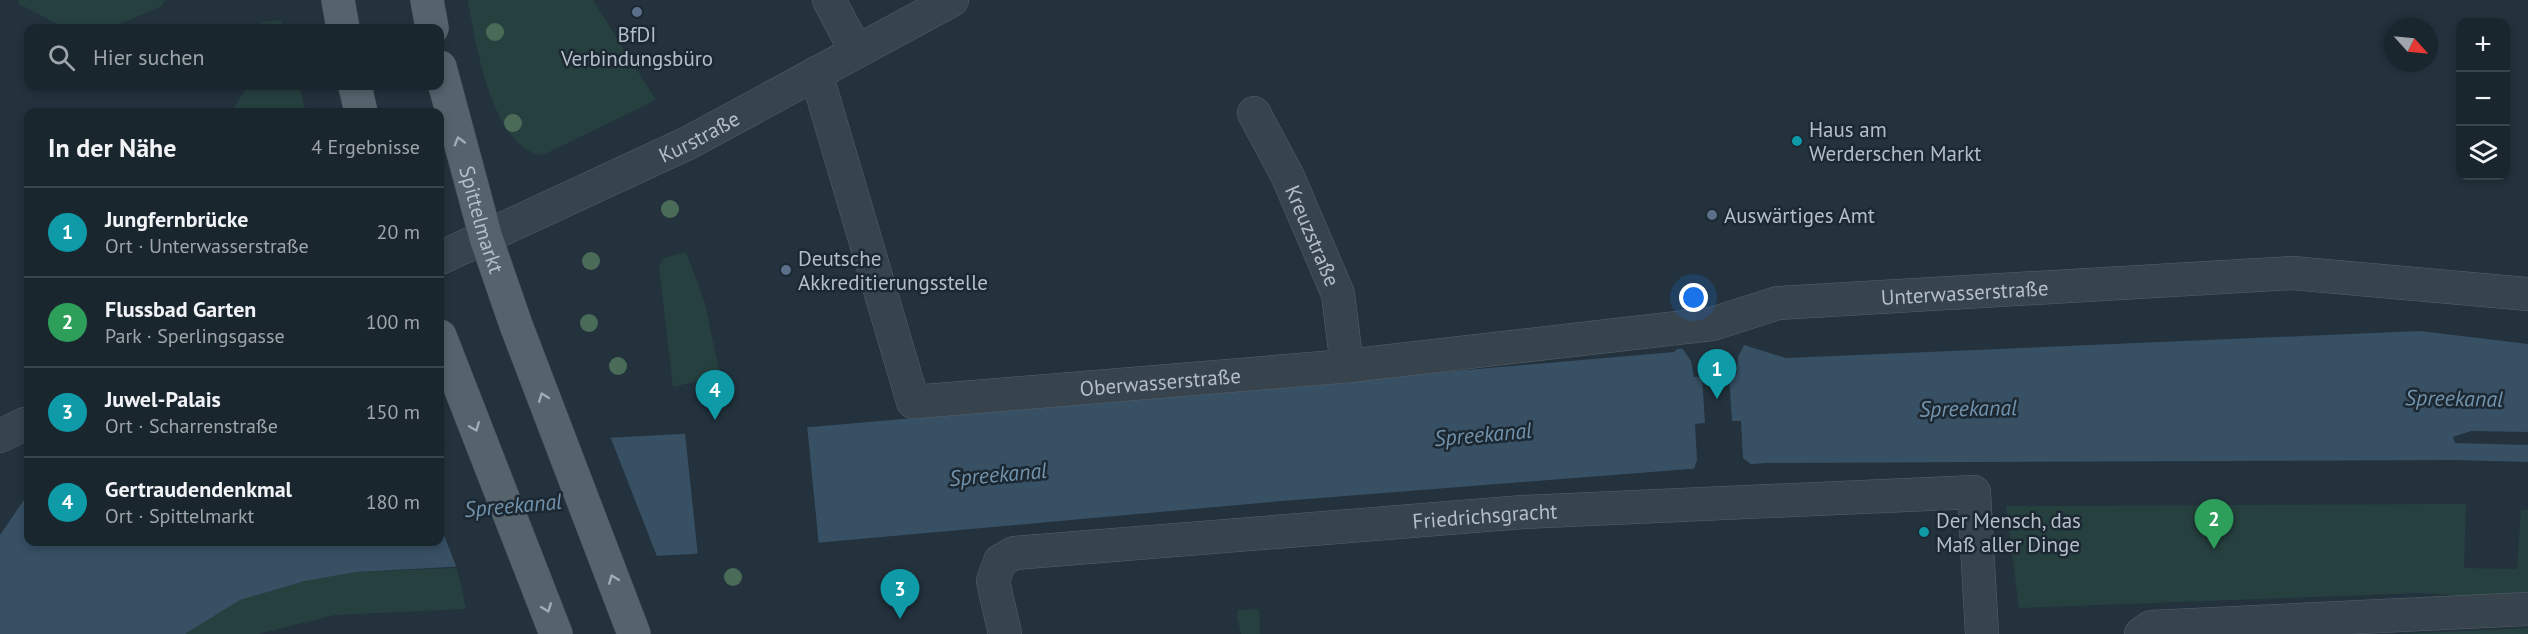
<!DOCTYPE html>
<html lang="de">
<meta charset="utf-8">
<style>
body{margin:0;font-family:"PT Sans",sans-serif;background:#27323a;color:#f1f3f6}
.controls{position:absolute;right:18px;top:18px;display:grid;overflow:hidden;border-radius:12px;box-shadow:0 3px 9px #0003}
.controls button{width:54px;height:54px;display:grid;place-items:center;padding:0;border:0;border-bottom:2px solid #38434a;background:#1a262e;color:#f1f3f6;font:30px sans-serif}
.compass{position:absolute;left:2384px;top:18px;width:54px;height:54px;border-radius:50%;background:#1a262e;box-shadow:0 3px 9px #0003;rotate:117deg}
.you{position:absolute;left:1694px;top:298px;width:21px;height:21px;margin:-15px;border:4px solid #fff;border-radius:50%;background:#1a73e8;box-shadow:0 0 0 9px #1a73e833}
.badge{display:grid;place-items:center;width:39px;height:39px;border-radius:50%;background:#88c2f9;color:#fff;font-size:20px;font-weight:700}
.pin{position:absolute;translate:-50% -50px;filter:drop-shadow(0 2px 3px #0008)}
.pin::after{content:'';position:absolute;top:32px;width:21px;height:18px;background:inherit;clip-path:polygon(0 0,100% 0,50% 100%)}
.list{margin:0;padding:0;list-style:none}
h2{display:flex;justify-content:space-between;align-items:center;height:78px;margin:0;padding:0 24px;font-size:26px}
h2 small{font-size:20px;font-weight:400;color:#9fa5aa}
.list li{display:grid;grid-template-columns:39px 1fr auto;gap:18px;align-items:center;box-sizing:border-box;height:90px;padding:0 24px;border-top:2px solid #38434a}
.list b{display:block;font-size:22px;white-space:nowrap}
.list p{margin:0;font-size:20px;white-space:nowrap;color:#9fa5aa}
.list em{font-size:20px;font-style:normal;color:#9fa5aa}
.icon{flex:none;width:33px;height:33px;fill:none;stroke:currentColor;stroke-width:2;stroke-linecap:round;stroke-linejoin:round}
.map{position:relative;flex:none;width:2528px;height:634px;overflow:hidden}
.search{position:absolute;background:#1a262e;box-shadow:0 3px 9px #0003;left:24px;top:24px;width:420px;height:66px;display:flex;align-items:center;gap:15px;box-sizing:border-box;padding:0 21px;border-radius:12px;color:#9fa5aa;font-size:22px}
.panel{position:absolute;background:#1a262e;box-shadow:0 3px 9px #0003;left:24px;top:108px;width:420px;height:438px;border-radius:12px}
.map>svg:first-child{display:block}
.green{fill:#26403f}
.water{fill:#375064}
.pier{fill:#23323d}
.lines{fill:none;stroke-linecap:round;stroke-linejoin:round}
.minor-casing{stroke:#55616b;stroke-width:34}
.major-casing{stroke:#434f59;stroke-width:34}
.minor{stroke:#37434d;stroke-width:33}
.major{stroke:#55636d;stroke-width:33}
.tree{fill:#4a6b58}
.oneway{stroke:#a0acb7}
.service-dot{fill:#5c6f8a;stroke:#1c2832;stroke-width:2}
.culture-dot{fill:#0f9aa8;stroke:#1c2832;stroke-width:2}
.labels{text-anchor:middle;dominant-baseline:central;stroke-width:5;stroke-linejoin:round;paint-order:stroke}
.poi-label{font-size:21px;fill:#b3bec9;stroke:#1c2832;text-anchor:start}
.street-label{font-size:21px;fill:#b3bec9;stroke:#1c2832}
.water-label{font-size:22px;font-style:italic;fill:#7393ac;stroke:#1c2832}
</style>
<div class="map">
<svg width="2528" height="634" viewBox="0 0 2528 634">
<rect width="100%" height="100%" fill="#23323d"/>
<!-- green -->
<g class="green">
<polygon points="18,0 165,0 162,6 110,28 65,28 19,4"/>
<path d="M468 0H593L656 100 543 155C492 150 475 41 468 0Z"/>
<polygon points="281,20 284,28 262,28 261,22"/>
<polygon points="248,86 299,86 305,108 317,109 318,112 231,112"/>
<polygon points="686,252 705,303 720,376 673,387 659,266 664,258"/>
<polygon points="2466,504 2464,568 2517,569 2521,510 2528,510 2528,600 2420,593 2019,608 2006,506"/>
<polygon points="457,568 466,609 335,615 258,634 185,634 240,600 305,581 356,572"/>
<polygon points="1259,609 1260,634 1241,634 1237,617 1238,610"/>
<polygon points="2528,628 2528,634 2400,634"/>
</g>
<!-- water -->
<polygon class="water" points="2420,331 2528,344 2528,432 2471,431 2453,437 2455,443 2528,445 2528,462 2454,460 1766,463 1282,501 692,554 356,572 305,581 240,600 185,634 0,634 0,535 28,494 28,542 440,542 440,447 811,427 1674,352 1677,349 1744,345 1786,358"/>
<!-- pier -->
<g class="pier">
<polygon points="1744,345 1738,357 1737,374 1729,375 1732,421 1741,421 1743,458 1752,465 1694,469 1697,460 1695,424 1705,423 1702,377 1694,377 1691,361 1682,348"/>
<polygon points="807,425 819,546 698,556 685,433"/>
<polygon points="610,436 658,559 458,571 440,525 440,444"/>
</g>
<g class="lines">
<defs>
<g id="minor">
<polyline points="829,0 856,51"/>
<path id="s1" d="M816 73 913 402 1347 366 1712 324 1778 303 2292 273 2528 294"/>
<path id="s2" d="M1254 113 1288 177 1338 294 1347 366"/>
<path id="s3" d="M440 258 688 143 952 0"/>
<polyline points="0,436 25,424"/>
<path id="s4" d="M1005 634 993 581 1000 561 1014 553 1523 512 1974 492 1982 634"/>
<polyline points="2141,634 2151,627 2528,609"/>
</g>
<g id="major">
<polyline points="338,0 343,28"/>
<polyline points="427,0 432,28"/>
<path id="s5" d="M440 67 486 238 516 325 634 634"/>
<polyline points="355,86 361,112"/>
<polyline points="440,336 556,634"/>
</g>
</defs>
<!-- minor casing -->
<use href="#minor" class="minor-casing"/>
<!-- major casing -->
<use href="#major" class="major-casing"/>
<!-- minor -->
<use href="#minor" class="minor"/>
<!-- major -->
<use href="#major" class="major"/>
</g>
<!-- trees -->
<g class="tree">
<circle cx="495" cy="32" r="9"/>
<circle cx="513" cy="123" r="9"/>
<circle cx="670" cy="209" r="9"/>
<circle cx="591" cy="261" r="9"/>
<circle cx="589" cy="323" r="9"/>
<circle cx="618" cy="366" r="9"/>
<circle cx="733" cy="577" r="9"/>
</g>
<!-- one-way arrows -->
<defs><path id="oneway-chevron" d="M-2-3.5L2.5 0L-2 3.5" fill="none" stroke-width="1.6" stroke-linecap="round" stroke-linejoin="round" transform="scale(1.5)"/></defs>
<g class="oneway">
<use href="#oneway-chevron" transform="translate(459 141) rotate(-106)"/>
<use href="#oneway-chevron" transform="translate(543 397) rotate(-111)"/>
<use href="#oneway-chevron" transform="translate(475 427) rotate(68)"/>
<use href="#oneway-chevron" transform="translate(613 579) rotate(-111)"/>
<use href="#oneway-chevron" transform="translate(547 608) rotate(69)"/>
</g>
<!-- markers -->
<g class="service-dot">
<circle cx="637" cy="12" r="6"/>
<circle cx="1712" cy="215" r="6"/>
<circle cx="786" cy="270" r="6"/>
</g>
<g class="culture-dot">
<circle cx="1797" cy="141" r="6"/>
<circle cx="1924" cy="532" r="6"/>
</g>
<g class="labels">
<!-- poi labels -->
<g class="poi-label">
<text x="637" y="34" text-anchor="middle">BfDI<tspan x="637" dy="24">Verbindungsbüro</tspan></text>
<text x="1809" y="129">Haus am<tspan x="1809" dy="24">Werderschen Markt</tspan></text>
<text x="1724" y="215">Auswärtiges Amt</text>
<text x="798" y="258">Deutsche<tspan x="798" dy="24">Akkreditierungsstelle</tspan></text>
<text x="1936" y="520">Der Mensch, das<tspan x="1936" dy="24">Maß aller Dinge</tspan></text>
</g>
<!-- street labels -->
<g class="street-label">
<text stroke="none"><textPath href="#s3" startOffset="286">Kurstraße</textPath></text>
<text stroke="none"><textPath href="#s5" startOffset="158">Spittelmarkt</textPath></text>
<text stroke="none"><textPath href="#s2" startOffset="136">Kreuzstraße</textPath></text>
<text stroke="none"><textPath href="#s1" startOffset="1402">Unterwasserstraße</textPath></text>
<text stroke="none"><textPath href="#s1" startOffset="591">Oberwasserstraße</textPath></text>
<text stroke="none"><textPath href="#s4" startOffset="564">Friedrichsgracht</textPath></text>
</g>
<!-- water labels -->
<g class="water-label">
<text transform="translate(2454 398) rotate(1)">Spreekanal</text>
<text transform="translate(1968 408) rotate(-1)">Spreekanal</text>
<text transform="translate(1483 434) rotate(-5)">Spreekanal</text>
<text transform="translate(998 474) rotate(-5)">Spreekanal</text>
<text transform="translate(513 505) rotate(-5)">Spreekanal</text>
</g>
</g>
</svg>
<div class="controls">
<button>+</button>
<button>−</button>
<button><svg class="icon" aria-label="layers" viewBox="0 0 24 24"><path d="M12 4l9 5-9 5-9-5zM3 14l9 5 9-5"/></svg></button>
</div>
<svg class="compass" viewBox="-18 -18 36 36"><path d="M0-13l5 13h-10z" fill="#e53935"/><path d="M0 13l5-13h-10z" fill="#9fa5aa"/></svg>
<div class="you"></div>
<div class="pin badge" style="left:1717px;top:399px;background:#0f9aa8">1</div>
<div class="pin badge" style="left:2214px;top:549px;background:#2e9e5b">2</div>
<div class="pin badge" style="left:900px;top:619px;background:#0f9aa8">3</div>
<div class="pin badge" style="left:715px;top:420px;background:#0f9aa8">4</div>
<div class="search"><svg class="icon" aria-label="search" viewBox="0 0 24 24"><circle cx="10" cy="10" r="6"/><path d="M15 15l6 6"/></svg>Hier suchen</div>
<section class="panel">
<h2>In der Nähe<small>4 Ergebnisse</small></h2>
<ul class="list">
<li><span class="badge" style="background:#0f9aa8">1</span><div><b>Jungfernbrücke</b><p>Ort · Unterwasserstraße</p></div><em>20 m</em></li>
<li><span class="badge" style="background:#2e9e5b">2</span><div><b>Flussbad Garten</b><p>Park · Sperlingsgasse</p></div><em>100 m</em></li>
<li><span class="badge" style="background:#0f9aa8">3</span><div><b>Juwel-Palais</b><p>Ort · Scharrenstraße</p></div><em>150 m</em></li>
<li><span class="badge" style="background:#0f9aa8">4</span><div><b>Gertraudendenkmal</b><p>Ort · Spittelmarkt</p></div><em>180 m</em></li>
</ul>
</section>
</div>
